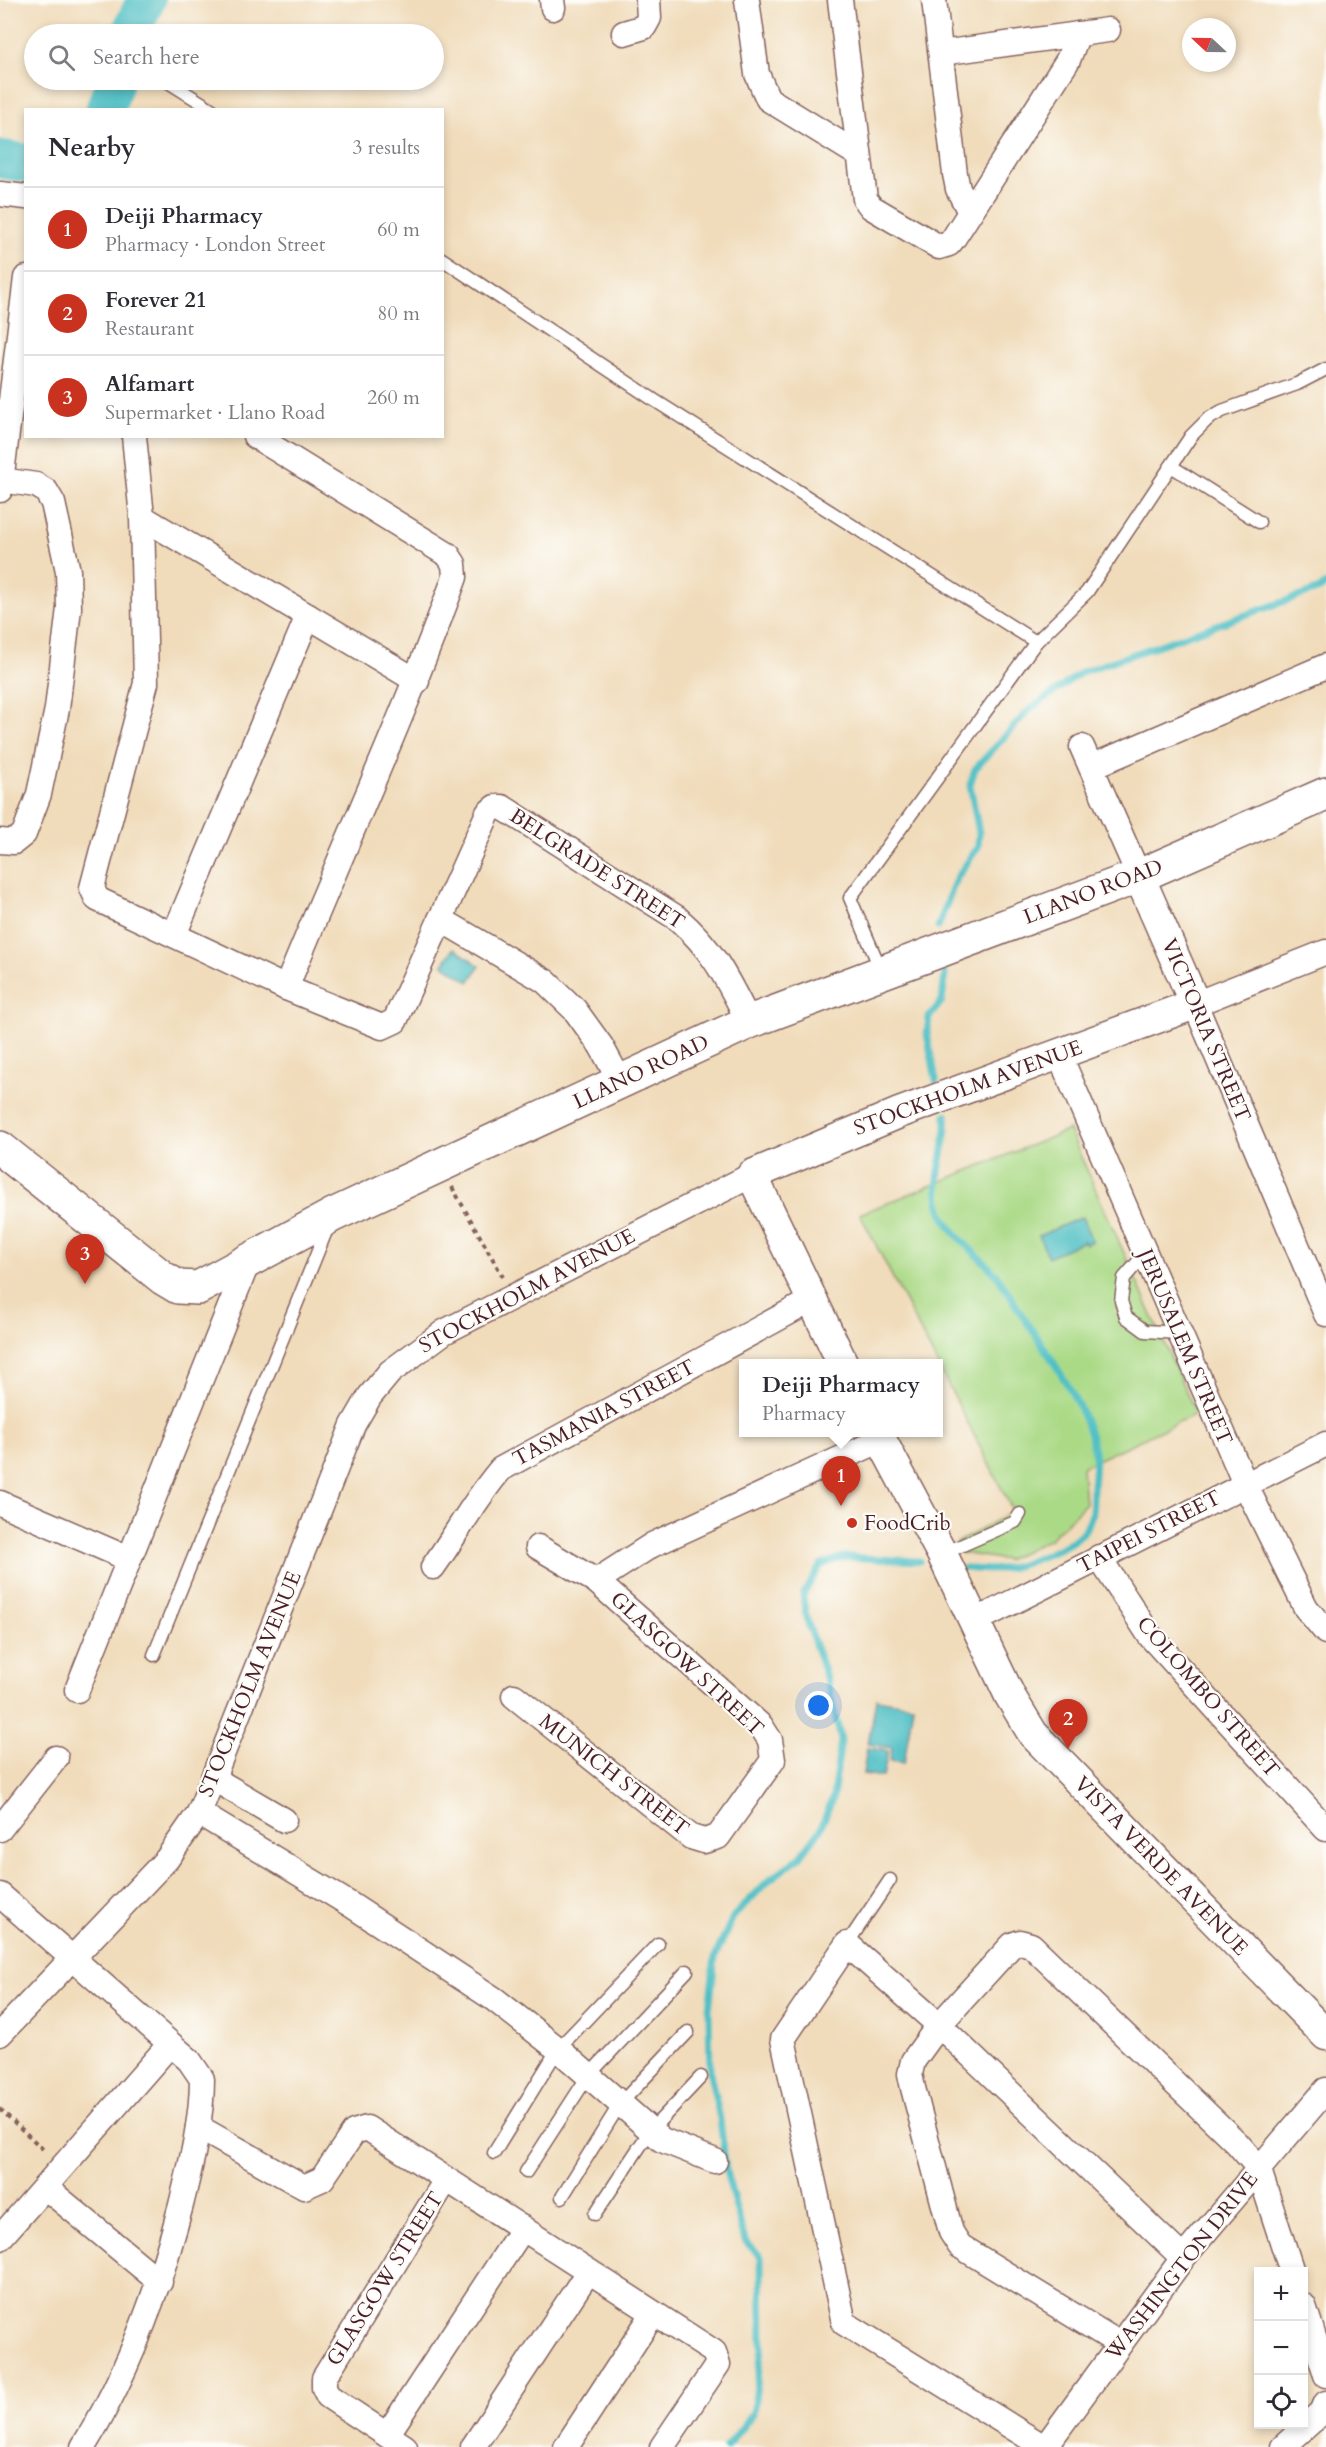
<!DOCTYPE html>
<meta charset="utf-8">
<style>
body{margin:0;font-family:Cardo,serif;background:#f2f2f3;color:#2b2b33}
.controls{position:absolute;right:18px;bottom:18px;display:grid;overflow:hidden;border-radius:0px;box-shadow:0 3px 9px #0003}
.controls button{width:54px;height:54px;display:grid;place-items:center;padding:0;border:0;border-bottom:2px solid #e1e1e2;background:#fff;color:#2b2b33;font:30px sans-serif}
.compass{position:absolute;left:1182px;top:18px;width:54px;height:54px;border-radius:50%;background:#fff;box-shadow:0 3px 9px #0003;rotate:292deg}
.you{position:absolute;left:819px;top:1706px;width:21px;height:21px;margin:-15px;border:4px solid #fff;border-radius:50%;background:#1a73e8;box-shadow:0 0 0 9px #1a73e833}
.badge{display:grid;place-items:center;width:39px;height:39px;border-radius:50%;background:#c8321e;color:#fff;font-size:20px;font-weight:700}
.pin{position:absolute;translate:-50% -50px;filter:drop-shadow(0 2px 3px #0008)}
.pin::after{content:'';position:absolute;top:32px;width:21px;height:18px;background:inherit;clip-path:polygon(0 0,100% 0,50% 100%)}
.popup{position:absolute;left:739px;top:1359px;width:204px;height:78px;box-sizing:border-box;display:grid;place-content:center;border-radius:0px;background:#fff;filter:drop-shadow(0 2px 4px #0005);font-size:20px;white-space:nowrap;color:#7c7c81}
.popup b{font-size:22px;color:#2b2b33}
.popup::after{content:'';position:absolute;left:50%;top:100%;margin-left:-12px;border:12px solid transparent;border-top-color:#fff}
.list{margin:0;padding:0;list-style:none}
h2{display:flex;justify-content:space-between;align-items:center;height:78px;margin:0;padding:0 24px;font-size:26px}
h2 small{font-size:20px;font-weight:400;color:#7c7c81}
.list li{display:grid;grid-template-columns:39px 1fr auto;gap:18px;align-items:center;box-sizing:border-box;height:84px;padding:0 24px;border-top:2px solid #e1e1e2}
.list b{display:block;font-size:22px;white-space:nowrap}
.list p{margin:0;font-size:20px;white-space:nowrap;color:#7c7c81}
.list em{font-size:20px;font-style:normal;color:#7c7c81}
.icon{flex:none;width:33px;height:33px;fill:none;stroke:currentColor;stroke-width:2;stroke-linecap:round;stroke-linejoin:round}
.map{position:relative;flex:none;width:1326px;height:2447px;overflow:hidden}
.search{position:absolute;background:#fff;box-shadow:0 3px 9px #0003;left:24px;top:24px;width:420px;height:66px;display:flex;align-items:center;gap:15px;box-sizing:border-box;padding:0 21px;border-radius:33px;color:#7c7c81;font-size:22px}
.panel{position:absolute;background:#fff;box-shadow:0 3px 9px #0003;left:24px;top:108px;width:420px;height:330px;border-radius:0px}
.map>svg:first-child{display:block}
.green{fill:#abda87;stroke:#7a7c59;stroke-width:1.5}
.water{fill:#50bfc5;stroke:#4d6f78;stroke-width:1.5}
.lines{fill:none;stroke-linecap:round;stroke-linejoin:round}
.stream{stroke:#50bfc5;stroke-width:7}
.river{stroke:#50bfc5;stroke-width:39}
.service-casing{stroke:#84615d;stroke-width:15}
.minor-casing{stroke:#84615d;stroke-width:27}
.tertiary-casing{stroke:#84615d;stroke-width:33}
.secondary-casing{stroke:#84615d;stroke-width:36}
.path{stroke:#84615d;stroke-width:4;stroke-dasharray:4.5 4.5;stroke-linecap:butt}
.service{stroke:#fff;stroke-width:12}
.minor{stroke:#fff;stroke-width:24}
.tertiary{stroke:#fff;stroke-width:30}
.secondary{stroke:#fff;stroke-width:33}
.poi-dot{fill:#c8321e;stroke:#fdfcf7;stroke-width:2}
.labels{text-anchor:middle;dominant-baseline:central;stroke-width:4.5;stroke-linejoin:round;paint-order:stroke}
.street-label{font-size:21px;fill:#4a1f2b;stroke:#fdfcf7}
.poi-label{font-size:21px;fill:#4a1f2b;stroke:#fdfcf7;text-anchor:start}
</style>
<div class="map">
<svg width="1326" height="2447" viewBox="0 0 1326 2447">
<rect width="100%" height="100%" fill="#fdfcf7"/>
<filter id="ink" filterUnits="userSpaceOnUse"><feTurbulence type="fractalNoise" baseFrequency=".0167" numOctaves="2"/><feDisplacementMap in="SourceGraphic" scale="12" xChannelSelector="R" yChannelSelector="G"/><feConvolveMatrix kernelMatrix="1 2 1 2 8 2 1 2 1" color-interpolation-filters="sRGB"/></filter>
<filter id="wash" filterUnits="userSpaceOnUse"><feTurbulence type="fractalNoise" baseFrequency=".008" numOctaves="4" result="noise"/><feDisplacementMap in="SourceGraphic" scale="24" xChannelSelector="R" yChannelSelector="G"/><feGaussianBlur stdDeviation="1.35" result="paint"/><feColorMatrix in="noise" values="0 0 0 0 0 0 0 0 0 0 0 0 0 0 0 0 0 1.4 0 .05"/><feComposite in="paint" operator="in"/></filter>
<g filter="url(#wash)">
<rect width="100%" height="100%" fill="#f0dbba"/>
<!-- green -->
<polygon class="green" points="1069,1130 1196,1414 1082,1467 1085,1504 1050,1539 1006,1560 962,1553 957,1543 1013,1511 860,1214"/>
<!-- water -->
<g class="water">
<polygon points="454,948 480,966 469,982 443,964"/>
<polygon points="1082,1217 1092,1241 1086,1244 1084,1241 1048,1257 1039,1236"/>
<polygon points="876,1699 913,1705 904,1763 890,1761 892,1748 868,1744"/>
<polygon points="867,1748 888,1751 883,1777 863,1774"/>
</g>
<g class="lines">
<!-- stream -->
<g class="stream">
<polyline points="938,927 956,879 978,847 979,833 970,785 975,769 1028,711 1082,672 1320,589 1326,584"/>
<polyline points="936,1080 927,1034 929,1017 942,1001 945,974"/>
<path d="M946 1115C949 1149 928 1181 943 1214 954 1239 980 1255 997 1276 1007 1289 1015 1304 1024 1318 1050 1357 1084 1402 1094 1450 1096 1461 1094 1475 1093 1486 1093 1516 1093 1531 1064 1546 1027 1564 1007 1574 965 1568"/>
<polyline points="726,2447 753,2414 762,2348 761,2257 745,2241 726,2171 720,2119 710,2073 709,2010 715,1957 733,1917 768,1881 800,1857 820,1830 833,1797 841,1740 827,1680 806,1617 803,1595 821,1565 843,1557 920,1561"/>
</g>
<!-- river -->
<g class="river">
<polyline points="130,34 146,0"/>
<polyline points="105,110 115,80"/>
<polyline points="0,159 26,163"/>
</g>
</g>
</g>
<g filter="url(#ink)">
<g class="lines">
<defs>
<g id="service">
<polyline points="165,80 213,110"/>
<polyline points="442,259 654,400 1036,642"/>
<polyline points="1171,466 1259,522"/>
<polyline points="881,970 850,898 1036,642 1087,592 1191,436 1208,419 1222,411 1297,384 1326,369"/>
<polyline points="1145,1254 1124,1278 1121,1301 1126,1317 1145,1331 1179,1333"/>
<polyline points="942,1554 1015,1522 1020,1514"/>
<polyline points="154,1655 329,1224"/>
<polyline points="847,1944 890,1880"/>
<polyline points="494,2153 558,2049 658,1944"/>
<polyline points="526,2172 588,2076 687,1971"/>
<polyline points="562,2197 620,2104 688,2032"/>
<polyline points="595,2214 650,2131 701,2077"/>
</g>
<g id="minor">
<polyline points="552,0 553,8"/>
<polyline points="747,0 757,74 768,99 859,155"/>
<polyline points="840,0 865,199 871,207 939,247 949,244 953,239 1068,60 1078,34"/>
<polyline points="934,0 955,174 958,189 970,212"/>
<polyline points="624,33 644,27 649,18 648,0"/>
<polyline points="941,53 1108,30"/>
<polyline points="0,194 26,197"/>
<path d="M134 436 142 517 146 683 92 888 97 899 286 988 382 1027 395 1021 488 813 495 807H502L677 918C714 950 727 979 749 1022"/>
<path d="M255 436 448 555 454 564 455 577C404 716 342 851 286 988"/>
<polyline points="0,490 26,278"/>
<polyline points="142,517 417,681"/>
<polyline points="1082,747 1139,876"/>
<polyline points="1091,767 1326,666"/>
<polyline points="0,841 14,842 24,834 39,794 57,709 69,608 68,571 53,503 46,491 36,485 1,480"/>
<polyline points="440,919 545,981 575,1010 601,1046 620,1081"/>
<polyline points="174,935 308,616"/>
<polyline points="1326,952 1195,1004 1326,1314"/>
<polyline points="1059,1054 1245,1484 1306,1608 1326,1632"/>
<polyline points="0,1503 129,1559"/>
<polyline points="1099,1557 1150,1636 1326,1829"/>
<path d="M433 1567C456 1535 475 1499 501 1469L812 1300"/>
<polyline points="596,1581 652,1545 881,1440"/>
<polyline points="973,1622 1326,1444"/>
<polyline points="77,1690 249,1259"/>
<polyline points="514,1696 691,1837 704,1841 718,1837 773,1760 770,1740 761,1726 596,1581 538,1547"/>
<polyline points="214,1779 284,1820"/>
<polyline points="199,1813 351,1905 494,1999 558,2049 662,2140 715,2161"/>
<polyline points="0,1829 56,1758"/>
<path d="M0 1895 189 2060 202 2079C202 2121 191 2164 181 2205 159 2289 129 2373 83 2447"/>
<polyline points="0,2034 167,1859 199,1813 353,1425 370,1396 390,1372 444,1332 752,1175"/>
<polyline points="198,2127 304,2187 322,2179 354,2132 367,2128 714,2352 718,2364 662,2447"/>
<polyline points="45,2187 160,2282"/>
<polyline points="0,2238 170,2044"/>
<polyline points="1304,2306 1326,2375"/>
<polyline points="1120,2344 960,2246 951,2232 913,2088 910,2074 913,2061 939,2025 1012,1945 1020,1942 1031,1945 1237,2143 1258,2167 1292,2272"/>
<polyline points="387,2435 523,2228"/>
<polyline points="405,2447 328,2396 324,2388 324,2378 446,2180"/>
<polyline points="473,2447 588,2272"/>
<polyline points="566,2447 653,2314"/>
<polyline points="1044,2447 844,2323 783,2039 847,1944 939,2025 1183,2258"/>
<polyline points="1045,2447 1183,2258 1326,2090"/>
<polyline points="1283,2447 1322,2412 1326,2403"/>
</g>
<g id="tertiary">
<polyline points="843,1364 752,1175 899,1113 1195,1004 1139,876"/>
<polyline points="877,1432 942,1554 1010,1696 1033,1734 1326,2035"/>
</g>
<polyline id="secondary" points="0,1148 163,1278 178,1287 198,1288 333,1215 749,1022 1139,876 1326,794"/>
</defs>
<!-- service casing -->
<use href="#service" class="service-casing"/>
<!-- minor casing -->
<use href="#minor" class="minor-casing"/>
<!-- tertiary casing -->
<use href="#tertiary" class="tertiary-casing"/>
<!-- secondary casing -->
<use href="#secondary" class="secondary-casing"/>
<!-- path -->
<g class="path">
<polyline points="452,1187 503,1277"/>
<polyline points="0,2109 46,2152"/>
</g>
<!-- service -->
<use href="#service" class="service"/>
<!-- minor -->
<use href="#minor" class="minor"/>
<!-- tertiary -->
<use href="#tertiary" class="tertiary"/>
<!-- secondary -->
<use href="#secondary" class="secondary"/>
</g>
</g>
<!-- markers -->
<circle class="poi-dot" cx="852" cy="1523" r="6"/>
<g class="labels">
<!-- street labels -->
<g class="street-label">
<text transform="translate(597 869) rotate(33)">BELGRADE STREET</text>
<text transform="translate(1093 892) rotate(-21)">LLANO ROAD</text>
<text transform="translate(1206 1030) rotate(67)">VICTORIA STREET</text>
<text transform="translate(641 1072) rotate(-25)">LLANO ROAD</text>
<text transform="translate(968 1088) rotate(-20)">STOCKHOLM AVENUE</text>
<text transform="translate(527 1291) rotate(-28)">STOCKHOLM AVENUE</text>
<text transform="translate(1185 1347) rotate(67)">JERUSALEM STREET</text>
<text transform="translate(604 1413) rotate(-28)">TASMANIA STREET</text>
<text transform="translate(1149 1532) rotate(-27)">TAIPEI STREET</text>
<text transform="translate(687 1664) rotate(43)">GLASGOW STREET</text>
<text transform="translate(250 1684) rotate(-68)">STOCKHOLM AVENUE</text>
<text transform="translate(1208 1697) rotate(49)">COLOMBO STREET</text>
<text transform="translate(614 1775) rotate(38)">MUNICH STREET</text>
<text transform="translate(1161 1866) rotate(46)">VISTA VERDE AVENUE</text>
<text transform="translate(1182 2266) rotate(-52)">WASHINGTON DRIVE</text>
<text transform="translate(385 2279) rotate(-58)">GLASGOW STREET</text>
</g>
<!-- poi labels -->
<g class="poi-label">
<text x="864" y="1523">FoodCrib</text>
</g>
</g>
</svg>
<div class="controls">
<button>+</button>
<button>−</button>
<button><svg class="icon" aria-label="locate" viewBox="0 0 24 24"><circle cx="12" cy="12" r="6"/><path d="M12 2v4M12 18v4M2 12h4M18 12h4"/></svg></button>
</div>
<svg class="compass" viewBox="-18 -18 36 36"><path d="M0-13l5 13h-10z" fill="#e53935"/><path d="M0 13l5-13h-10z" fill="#7c7c81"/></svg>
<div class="you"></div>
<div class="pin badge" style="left:841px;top:1506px">1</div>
<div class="popup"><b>Deiji Pharmacy</b>Pharmacy</div>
<div class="pin badge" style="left:1068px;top:1749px">2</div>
<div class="pin badge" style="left:85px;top:1284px">3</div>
<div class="search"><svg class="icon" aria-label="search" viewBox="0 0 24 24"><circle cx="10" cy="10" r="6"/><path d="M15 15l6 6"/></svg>Search here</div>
<section class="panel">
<h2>Nearby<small>3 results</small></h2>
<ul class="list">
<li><span class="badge">1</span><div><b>Deiji Pharmacy</b><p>Pharmacy · London Street</p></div><em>60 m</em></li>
<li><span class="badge">2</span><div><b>Forever 21</b><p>Restaurant</p></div><em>80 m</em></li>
<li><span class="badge">3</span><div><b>Alfamart</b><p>Supermarket · Llano Road</p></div><em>260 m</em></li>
</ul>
</section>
</div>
